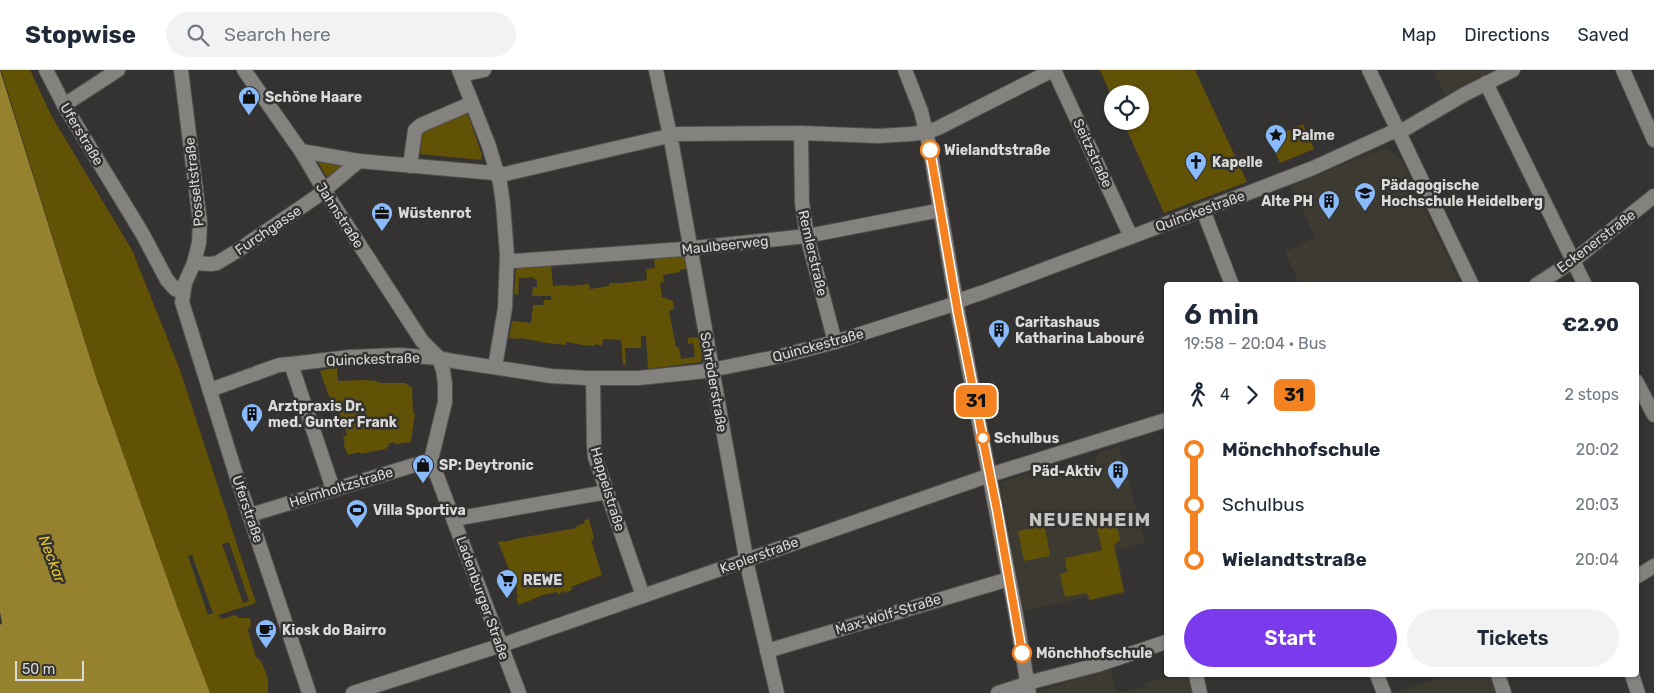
<!DOCTYPE html>
<html lang="en">
<head>
<meta charset="utf-8">
<style>
	body { margin:0; font-family:Rubik,sans-serif; background:#f2f2f3; color:#1f2937; height:100vh; display:flex; flex-direction:column; font-size:19px; white-space:nowrap }
	* { box-sizing:border-box; margin:0 }
	p { font-size:16px; color:#747a83 }
	.icon { flex:none; width:28px; height:28px; fill:none; stroke:currentColor; stroke-width:2; stroke-linecap:round; stroke-linejoin:round }
	.map { position:relative; flex:1; overflow:hidden }
	.sheet { position:absolute; left:1164px; top:212px; width:475px; height:395px; display:flex; flex-direction:column; background:#fff; border-radius:5px; box-shadow:0 1px 4px #0004 }
	.sheet>* { flex:none }
	.badge { padding:0 10px; border-radius:8px; font-size:18px; line-height:32px }
	.buttons { position:absolute; left:1104px; top:15px; display:grid; gap:10px }
	.buttons a { display:grid; place-items:center; width:45px; height:45px; border-radius:50%; background:#fff; box-shadow:0 1px 4px #0004; font-size:25px }
	.scale { position:absolute; left:15px; bottom:12px; width:69px; box-sizing:border-box; padding-left:5px; border:2px solid #dadad8; border-top:0; font-size:14px; line-height:18px; white-space:nowrap; color:#dadad8; -webkit-text-stroke:4px #343331; paint-order:stroke }
	.map>.badge { position:absolute; translate:-50% -50%; box-shadow:0 0 0 2px #fff }
	.legs { display:flex; align-items:center; gap:8px; height:55px; padding:0 20px; font-size:16px }
	.legs p { margin-inline-start:auto }
	.headline { display:flex; align-items:center; justify-content:space-between; height:85px; padding:0 20px }
	h1 { font-size:28px; font-weight:600; line-height:38px }
	.primary-button { display:flex; gap:10px; margin-top:auto; padding:10px 20px }
	.primary-button a { flex:1; height:58px; border-radius:30px; background:#7c3aed; color:#fff; font-size:20px; font-weight:600; line-height:58px; text-align:center }
	.primary-button a+a { background:#f2f2f3; color:#1f2937 }
	ul { padding:0 20px; list-style:none }
	li { display:flex; align-items:center; gap:18px; height:55px; font-size:19px }
	li i { display:grid; place-items:center; width:8px; height:100%; margin:0 6px; background:currentColor }
	li i::after { content:''; width:12px; height:12px; margin:-6px; border:4px solid; border-radius:50%; background:#fff }
	li p { margin-inline-start:auto }
	li:first-child i { background:linear-gradient(#0000 50%,currentColor 0) }
	li:last-child i { background:linear-gradient(currentColor 50%,#0000 0) }
	header { display:flex; align-items:center; gap:30px; box-sizing:border-box; height:70px; padding:0 25px; background:#fff; border-bottom:1px solid #e0e1e3 }
	header strong { font-size:24px }
	nav { display:flex; gap:28px; margin-inline-start:auto; font-size:18px }
	.search { width:350px; height:45px; background:#f2f2f3; display:flex; align-items:center; gap:12px; box-sizing:border-box; padding:0 18px; border-radius:28px; color:#747a83; font-size:19px }
	.map>svg:first-child { display:block }
	.built { fill:#3c3a31 }
	.green { fill:#625206; fill-rule:evenodd }
	.water { fill:#96812f }
	.lines { fill:none; stroke-linecap:round; stroke-linejoin:round }
	.minor-casing { stroke:#51504e; stroke-width:16 }
	.minor { stroke:#83827f; stroke-width:14 }
	.line-1-casing { stroke:#fff; stroke-width:11 }
	.line-1 { stroke:#f58220; stroke-width:8 }
	.stop-1-dot { fill:#fff; stroke:#f58220; stroke-width:2.5 }
	.labels { text-anchor:middle; stroke-width:5; stroke-linejoin:round; paint-order:stroke }
	.poi-label { font-size:14px; font-weight:bold; fill:#dadad8; stroke:#343331; text-anchor:start }
	.street-label { font-size:14px; fill:#dadad8; stroke:#343331 }
	.stop-label { font-size:14px; font-weight:bold; fill:#dadad8; stroke:#343331; text-anchor:start }
	.water-label { font-size:15px; font-style:italic; fill:#e5c229; stroke:#343331 }
	.district-label { font-size:19px; font-weight:bold; letter-spacing:1px; fill:#c5c4c1; stroke:#343331 }
</style>
</head>
<body>
<header>
<strong>Stopwise</strong>
<div class="search"><svg class="icon" aria-label="search" viewBox="0 0 24 24"><circle cx="10" cy="10" r="6"/><path d="M15 15l6 6"/></svg>Search here</div>
<nav><a>Map</a><a>Directions</a><a>Saved</a></nav>
</header>
<div class="map">
<svg width="1654" height="623" viewBox="0 0 1654 623">
	<rect width="100%" height="100%" fill="#343331"/>
	<g class="built">
		<polygon points="1433,0 1498,0 1445,25"/>
		<polygon points="1386,79 1400,88 1461,215 1300,215 1285,182 1315,167 1291,116 1373,82"/>
		<polygon points="1119,376 1145,473 1117,481 1125,522 1088,530 1086,527 1024,541 1000,412 1049,398 1056,407 1095,393 1098,383"/>
		<polygon points="1110,598 1117,623 1145,616 1145,612 1179,605 1188,605 1193,623 1037,623 1036,622"/>
		<polygon points="1445,605 1494,605 1500,623 1394,623"/>
	</g>
	<g class="green">
		<path d="M1,0H30L52,47L132,180L180,300L256,533L218,545L222,549L235,545L239,548H250L251,555L248,560L256,587L261,591L268,608V623H210L177,536L96,307ZM229,472L249,531L235,536L243,533L222,474ZM196,483L192,485L213,543L208,545L188,486Z"/>
		<polygon points="1100,0 1195,0 1247,112 1164,143 1123,51 1140,51 1140,24 1112,24 1112,28"/>
		<polygon points="464,42 468,45 482,85 481,90 420,84 422,62"/>
		<polygon points="1303,54 1314,79 1280,93 1269,69"/>
		<polygon points="318,92 347,95 328,109"/>
		<path d="M683,185L684,186L686,199L680,200V202L663,205L664,212L660,213L662,227L673,231L674,239L669,241L676,277H679L681,289L695,287L693,273L688,274V268L698,267L702,282L701,292L648,299L646,266H641V278H625L626,294L623,295L621,270L603,269L602,276L595,274L594,276C584,276 575,273 566,272V275L547,273L521,268L520,269L509,268L512,251L531,253L533,235H543L544,230H551V226H532L533,217H537V209H534V207L519,208L518,225L514,224L516,196L551,194L553,216L569,215L570,216L589,214L590,219L609,216V213H623L647,210L646,199L655,198L654,188Z"/>
		<polygon points="337,297 338,311 364,310 376,311 381,313 405,313 413,318 412,319 413,343 415,344 411,372 395,374 394,372 388,374 389,376 385,379 361,384 360,382 348,385 343,374 345,373 343,367 347,365 344,353 343,353 335,333 333,333 332,329 330,329 320,301"/>
		<polygon points="1114,444 1120,469 1114,476 1124,522 1090,530 1087,523 1065,527 1060,504 1067,502 1065,488 1102,480 1095,449"/>
		<polygon points="589,449 594,469 591,470 602,505 571,517 572,520 564,523 563,521 558,525 557,522 543,525 519,535 516,528 518,527 516,521 518,521 498,472 504,471 505,472 514,469 577,458 576,456 585,453 584,450"/>
		<polygon points="1045,456 1050,486 1024,491 1018,461"/>
	</g>
	<polygon class="water" points="0,0 96,307 177,536 210,623 0,623 0,555 2,553 0,542"/>
	<g class="lines">
		<g class="minor-casing">
			<g id="minor">
				<polyline points="46,0 64,35 142,163 167,210 175,219 182,222"/>
				<polyline points="181,0 200,152 199,173 194,193 185,213 182,232 238,411 309,623"/>
				<polyline points="244,0 301,81 324,120 422,271 439,288 443,300 445,314 445,332 431,390 519,623"/>
				<polyline points="459,0 489,76 500,113 503,134 507,185 505,238 495,297"/>
				<polyline points="656,0 672,75 748,499 777,623"/>
				<polyline points="905,0 921,41 930,79 958,243 1015,539 1029,623"/>
				<polyline points="1054,0 1131,167"/>
				<polyline points="1369,0 1472,215"/>
				<polyline points="1623,0 1654,70"/>
				<polyline points="462,5 484,0"/>
				<polyline points="1486,13 1585,215"/>
				<polyline points="64,35 118,0"/>
				<polyline points="801,63 802,133 807,166 835,272"/>
				<polyline points="301,81 359,91 505,104 677,64 801,63 879,66 911,64 927,62 938,58 1053,0"/>
				<polyline points="410,96 415,60 421,55 472,33"/>
				<polyline points="1203,140 1232,215"/>
				<polyline points="507,190 514,191 684,179 807,166 941,140"/>
				<polyline points="194,193 211,194 217,193 237,181 316,127 359,91"/>
				<polyline points="1536,215 1573,191 1654,126"/>
				<polyline points="291,294 333,419"/>
				<polyline points="593,308 594,375 595,387 643,526"/>
				<polyline points="1636,311 1654,345"/>
				<polyline points="210,320 279,295 291,294 350,287 399,285 439,288 453,291 551,306 586,308 639,308 706,301 781,286 835,272 948,236 966,228 984,222 1256,120 1313,98 1390,63 1405,59 1465,24 1513,0"/>
				<polyline points="250,445 431,390"/>
				<polyline points="454,449 607,422"/>
				<polyline points="1636,507 1654,496"/>
				<polyline points="767,581 1009,509"/>
				<polyline points="1196,605 1200,623"/>
				<polyline points="1377,605 1384,623"/>
				<polyline points="1498,605 1504,623"/>
				<polyline points="1632,605 1638,623"/>
				<polyline points="353,623 508,573 996,403 1166,350"/>
				<polyline points="998,623 1035,611 1097,595 1166,572"/>
			</g>
		</g>
		<use href="#minor" class="minor"/>
	</g>
	<g class="lines">
		<g class="line-1-casing">
			<polyline id="line-1" points="930,80 958,243 997,440 1022,583"/>
		</g>
		<use href="#line-1" class="line-1"/>
	</g>
	<defs>
		<g id="shop-pin" transform="scale(1.125)"><path d="M0 17L-7.5 6A9.5 9.5 0 1 1 7.5 6Z" fill="#88bafc" stroke="#343331"/><path d="M-5-2.5h2.3a2.7 3.5 0 0 1 5.4 0H5L5.5 6h-11ZM-1.5-2.5h3a1.5 2.3 0 0 0-3 0Z" fill="#111"/></g>
		<g id="sight-pin" transform="scale(1.125)"><path d="M0 17L-7.5 6A9.5 9.5 0 1 1 7.5 6Z" fill="#88bafc" stroke="#343331"/><path d="M0-6L1.8-2.2L6-1.7L2.9 1.2L3.7 5.4L0 3.3L-3.7 5.4L-2.9 1.2L-6-1.7L-1.8-2.2Z" fill="#111"/></g>
		<g id="church-pin" transform="scale(1.125)"><path d="M0 17L-7.5 6A9.5 9.5 0 1 1 7.5 6Z" fill="#88bafc" stroke="#343331"/><path d="M-1.2-6h2.4v3.5h3.3v2.4h-3.3V6h-2.4V-.1h-3.3v-2.4h3.3Z" fill="#111"/></g>
		<g id="university-pin" transform="scale(1.125)"><path d="M0 17L-7.5 6A9.5 9.5 0 1 1 7.5 6Z" fill="#88bafc" stroke="#343331"/><path d="M0-5L7-2L0 1L-7-2ZM-4 1L0 2.5L4 1V4Q0 6-4 4Z" fill="#111"/></g>
		<g id="building-pin" transform="scale(1.125)"><path d="M0 17L-7.5 6A9.5 9.5 0 1 1 7.5 6Z" fill="#88bafc" stroke="#343331"/><path d="M-4-6H4V6H1V3H-1V6H-4ZM-2.5-4.3h1.7v1.8h-1.7ZM.8-4.3h1.7v1.8H.8ZM-2.5-1h1.7V.8h-1.7ZM.8-1h1.7V.8H.8Z" fill="#111"/></g>
		<g id="office-pin" transform="scale(1.125)"><path d="M0 17L-7.5 6A9.5 9.5 0 1 1 7.5 6Z" fill="#88bafc" stroke="#343331"/><path d="M-6-3h4V-5.5h4V-3h4V5H-6ZM-1-4.5V-3h2v-1.5ZM-6 0V1H6V0Z" fill="#111"/></g>
		<g id="stadium-pin" transform="scale(1.125)"><path d="M0 17L-7.5 6A9.5 9.5 0 1 1 7.5 6Z" fill="#88bafc" stroke="#343331"/><path d="M0-5a6.5 5 0 1 0 0 10a6.5 5 0 1 0 0-10ZM-3.5-1.8h7v3.6h-7Z" fill="#111"/></g>
		<g id="supermarket-pin" transform="scale(1.125)"><path d="M0 17L-7.5 6A9.5 9.5 0 1 1 7.5 6Z" fill="#88bafc" stroke="#343331"/><path d="M-6-5.5h2.5l.6 2H6L4.5 2H-2.5L-4.4-4H-6ZM-1.5 3.2a1.3 1.3 0 1 0 .1 0ZM3 3.2a1.3 1.3 0 1 0 .1 0Z" fill="#111"/></g>
		<g id="cafe-pin" transform="scale(1.125)"><path d="M0 17L-7.5 6A9.5 9.5 0 1 1 7.5 6Z" fill="#88bafc" stroke="#343331"/><path d="M-5.5-4.5H6V0H3Q3 3.5 0 3.5H-2.5Q-5.5 3.5-5.5 0ZM3-3.2v2h1.7v-2ZM-6 4.5H4V6H-6Z" fill="#111"/></g>
	</defs>
	<g fill-rule="evenodd">
		<use href="#shop-pin" x="249" y="27"/>
		<use href="#sight-pin" x="1276" y="65"/>
		<use href="#church-pin" x="1196" y="92"/>
		<use href="#university-pin" x="1365" y="123"/>
		<use href="#building-pin" x="1329" y="131"/>
		<use href="#office-pin" x="382" y="143"/>
		<use href="#building-pin" x="999" y="260"/>
		<use href="#building-pin" x="252" y="344"/>
		<use href="#shop-pin" x="423" y="395"/>
		<use href="#building-pin" x="1118" y="401"/>
		<use href="#stadium-pin" x="357" y="440"/>
		<use href="#supermarket-pin" x="507" y="510"/>
		<use href="#cafe-pin" x="266" y="560"/>
	</g>
	<g class="stop-1-dot">
		<circle cx="930" cy="80" r="9"/>
		<circle cx="983" cy="368" r="6"/>
		<circle cx="1022" cy="583" r="9"/>
	</g>
	<g class="labels">
		<g class="poi-label">
			<text x="265" y="32">Schöne Haare</text>
			<text x="1292" y="70">Palme</text>
			<text x="1212" y="97">Kapelle</text>
			<text x="1381" y="120">Pädagogische<tspan x="1381" dy="16">Hochschule Heidelberg</tspan></text>
			<text x="1313" y="136" text-anchor="end">Alte PH</text>
			<text x="398" y="148">Wüstenrot</text>
			<text x="1015" y="257">Caritashaus<tspan x="1015" dy="16">Katharina Labouré</tspan></text>
			<text x="268" y="341">Arztpraxis Dr.<tspan x="268" dy="16">med. Gunter Frank</tspan></text>
			<text x="439" y="400">SP: Deytronic</text>
			<text x="1102" y="406" text-anchor="end">Päd-Aktiv</text>
			<text x="373" y="445">Villa Sportiva</text>
			<text x="523" y="515">REWE</text>
			<text x="282" y="565">Kiosk do Bairro</text>
		</g>
		<g class="street-label">
			<text transform="translate(82 64) rotate(59)" y="5">Uferstraße</text>
			<text transform="translate(1093 83) rotate(65)" y="5">Seitzstraße</text>
			<text transform="translate(194 112) rotate(-96)" y="5">Posseltstraße</text>
			<text transform="translate(1200 141) rotate(-20)" y="5">Quinckestraße</text>
			<text transform="translate(340 145) rotate(57)" y="5">Jahnstraße</text>
			<text transform="translate(268 160) rotate(-34)" y="5">Furchgasse</text>
			<text transform="translate(1596 171) rotate(-37)" y="5">Eckenerstraße</text>
			<text transform="translate(725 175) rotate(-6)" y="5">Maulbeerweg</text>
			<text transform="translate(813 183) rotate(77)" y="5">Remlerstraße</text>
			<text transform="translate(818 275) rotate(-15)" y="5">Quinckestraße</text>
			<text transform="translate(373 289) rotate(-2)" y="5">Quinckestraße</text>
			<text transform="translate(714 312) rotate(80)" y="5">Schröderstraße</text>
			<text transform="translate(341 417) rotate(-17)" y="5">Helmholtzstraße</text>
			<text transform="translate(608 419) rotate(73)" y="5">Happelstraße</text>
			<text transform="translate(248 439) rotate(71)" y="5">Uferstraße</text>
			<text transform="translate(759 485) rotate(-20)" y="5">Keplerstraße</text>
			<text transform="translate(483 528) rotate(70)" y="5">Ladenburger Straße</text>
			<text transform="translate(888 544) rotate(-17)" y="5">Max-Wolf-Straße</text>
		</g>
		<g class="stop-label">
			<text x="944" y="85">Wielandtstraße</text>
			<text x="994" y="373">Schulbus</text>
			<text x="1036" y="588">Mönchhofschule</text>
		</g>
		<g class="water-label">
			<text transform="translate(52 489) rotate(69)" y="5">Neckar</text>
		</g>
		<g class="district-label">
			<text x="1090" y="456">NEUENHEIM</text>
		</g>
	</g>
</svg>
<div class="buttons">
<a><svg class="icon" aria-label="locate" viewBox="0 0 24 24"><circle cx="12" cy="12" r="6"/><path d="M12 2v4M12 18v4M2 12h4M18 12h4"/></svg></a>
</div>
<div class="scale">50 m</div>
<b class="badge" style="left:976px;top:331px;background:#f58220;color:#111">31</b>
<section class="sheet">
<div class="headline"><div><h1>6 min</h1><p>19:58 – 20:04 · Bus</p></div><b>€2.90</b></div>
<div class="legs"><svg class="icon" aria-label="walk" viewBox="0 0 24 24"><circle cx="13" cy="4" r="2"/><path d="M13 8l-2 6 4 7M11 14l-3 7M7 12l3-4h3l4 4"/></svg>4<svg class="icon" aria-label="forward" viewBox="0 0 24 24"><path d="M9 5l7 7-7 7"/></svg><b class="badge" style="background:#f58220;color:#111">31</b><p>2 stops</p></div>
<ul>
<li><i style="color:#f58220"></i><b>Mönchhofschule</b><p>20:02</p></li>
<li><i style="color:#f58220"></i><span>Schulbus</span><p>20:03</p></li>
<li><i style="color:#f58220"></i><b>Wielandtstraße</b><p>20:04</p></li>
</ul>
<div class="primary-button"><a>Start</a><a>Tickets</a></div>
</section>
</div>
</body>
</html>
